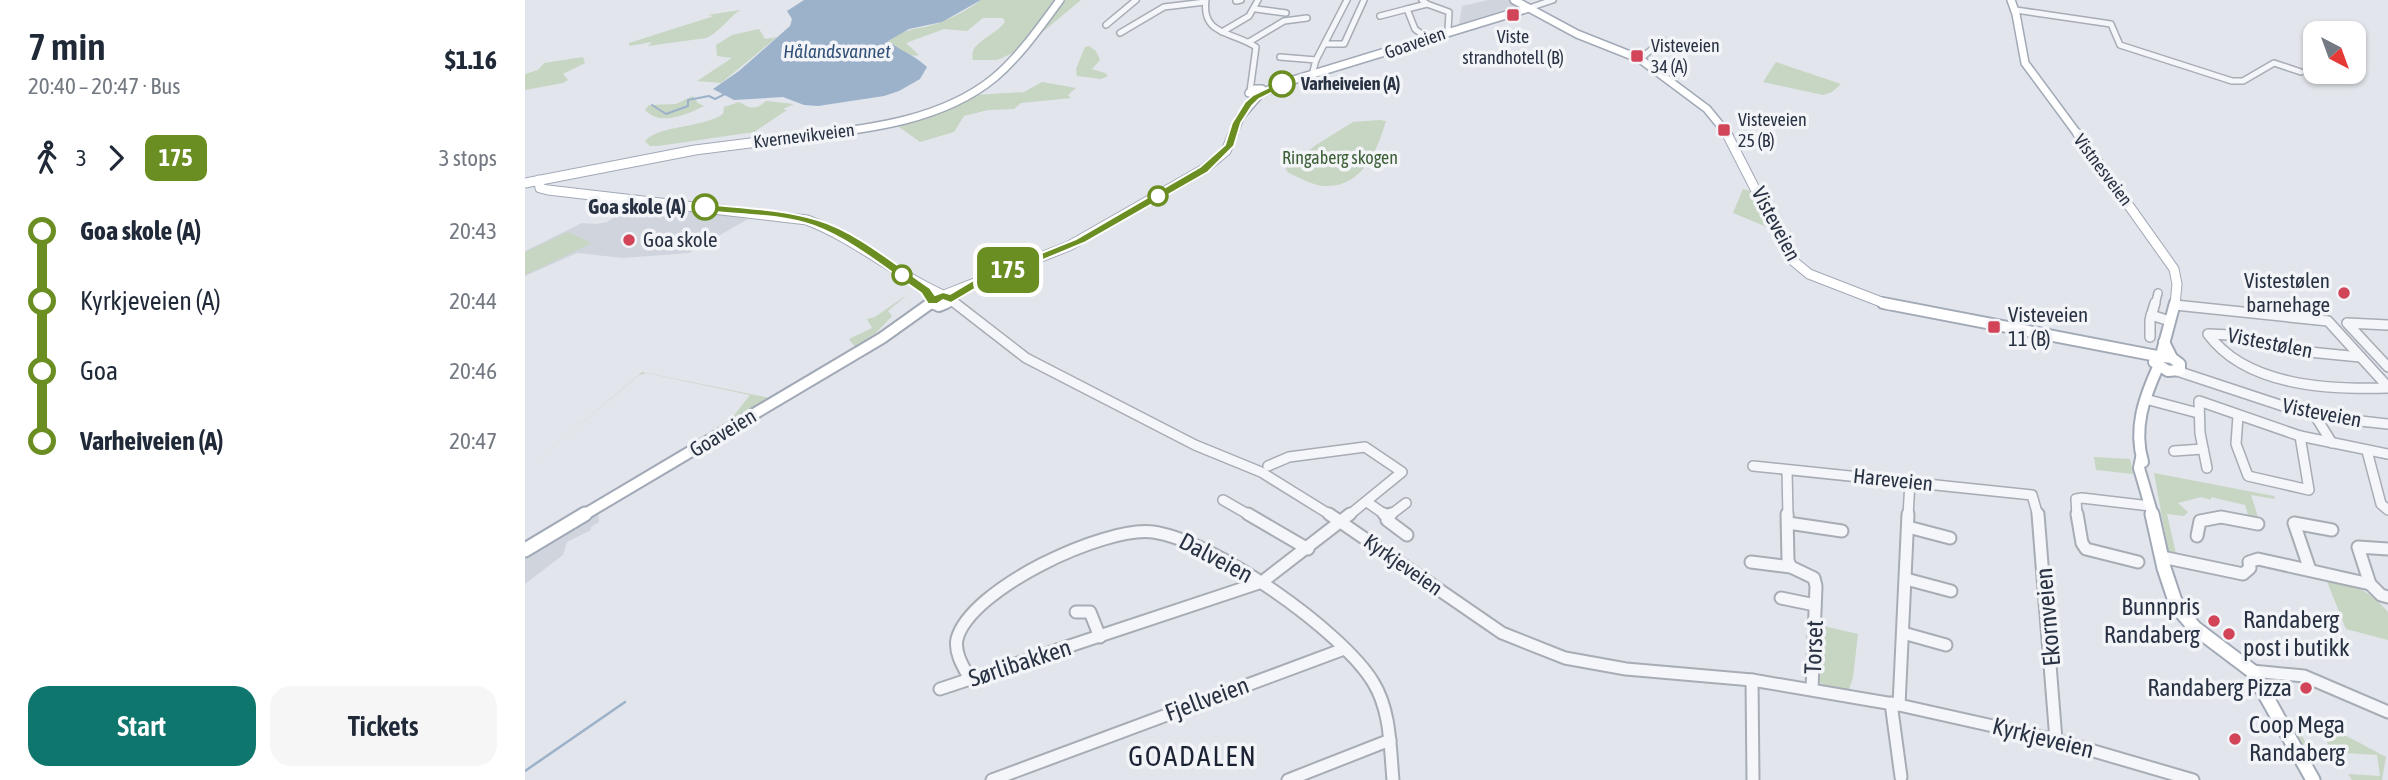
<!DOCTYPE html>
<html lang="en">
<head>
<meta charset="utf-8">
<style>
	body { margin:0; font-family:"Asap Condensed",sans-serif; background:#f6f6f7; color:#1f2937; height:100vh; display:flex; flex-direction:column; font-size:26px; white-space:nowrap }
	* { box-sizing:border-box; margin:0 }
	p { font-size:23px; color:#747a83 }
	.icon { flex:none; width:38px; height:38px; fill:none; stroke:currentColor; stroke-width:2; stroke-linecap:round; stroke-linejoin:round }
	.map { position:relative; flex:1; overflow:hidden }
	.drawer { display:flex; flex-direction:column; background:#fff; width:525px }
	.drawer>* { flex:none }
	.badge { padding:0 14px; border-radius:10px; font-size:24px; line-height:46px }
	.needle { width:46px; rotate:139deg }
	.fabs { position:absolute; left:1778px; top:21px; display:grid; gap:14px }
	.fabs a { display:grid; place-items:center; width:63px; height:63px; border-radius:14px; background:#fff; box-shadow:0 2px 5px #0004; font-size:35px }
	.map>.badge { position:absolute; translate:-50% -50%; box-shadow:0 0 0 4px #fff }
	.legs { display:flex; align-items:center; gap:10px; height:77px; padding:0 28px; font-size:23px }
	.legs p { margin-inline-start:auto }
	.head { display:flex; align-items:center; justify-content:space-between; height:119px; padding:0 28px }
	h1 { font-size:38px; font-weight:600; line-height:52px }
	.cta { display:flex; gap:14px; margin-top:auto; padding:14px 28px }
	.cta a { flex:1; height:80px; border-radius:21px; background:#0f766e; color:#fff; font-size:28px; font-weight:600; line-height:80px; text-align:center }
	.cta a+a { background:#f6f6f7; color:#1f2937 }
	ul { padding:0 28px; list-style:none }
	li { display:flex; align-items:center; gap:24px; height:70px; font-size:26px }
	li i { display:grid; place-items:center; width:10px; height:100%; margin:0 9px; background:currentColor }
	li i::after { content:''; width:18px; height:18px; margin:-9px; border:5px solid; border-radius:50%; background:#fff }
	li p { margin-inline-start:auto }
	li:first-child i { background:linear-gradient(#0000 50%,currentColor 0) }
	li:last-child i { background:linear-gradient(currentColor 50%,#0000 0) }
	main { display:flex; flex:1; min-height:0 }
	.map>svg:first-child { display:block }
	.built { fill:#d0d4dd }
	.green { fill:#c7d5c3 }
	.water { fill:#9cb2cb }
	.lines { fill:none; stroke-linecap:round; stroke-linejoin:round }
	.stream-far1 { stroke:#9cb2cb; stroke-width:2 }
	.stream { stroke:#9cb2cb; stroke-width:2.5 }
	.minor-far3-casing { stroke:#a7acb5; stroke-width:8 }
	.minor-far2-casing { stroke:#a7acb5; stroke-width:10 }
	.minor-far1-casing { stroke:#a7acb5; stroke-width:12 }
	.minor-casing { stroke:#a7acb5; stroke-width:15 }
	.major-far3-casing { stroke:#a1a9b7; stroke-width:10 }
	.major-far2-casing { stroke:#a1a9b7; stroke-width:11 }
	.major-far1-casing { stroke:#a1a9b7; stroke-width:14 }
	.major-casing { stroke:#a1a9b7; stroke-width:17 }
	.minor-far3 { stroke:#f5f6f9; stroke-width:5 }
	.minor-far2 { stroke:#f5f6f9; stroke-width:7 }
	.minor-far1 { stroke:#f5f6f9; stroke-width:9 }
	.minor { stroke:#f5f6f9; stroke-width:11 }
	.major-far3 { stroke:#fff; stroke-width:7 }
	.major-far2 { stroke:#fff; stroke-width:9 }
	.major-far1 { stroke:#fff; stroke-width:10 }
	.major { stroke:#fff; stroke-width:13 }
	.line-1 { fill:#6b8e23; stroke:#fff; stroke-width:2 }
	.poi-dot { fill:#d24458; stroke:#f2f4f8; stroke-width:2.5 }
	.stop-1-dot { fill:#fff; stroke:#6b8e23; stroke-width:3.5 }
	.labels { text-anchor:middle; stroke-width:7; stroke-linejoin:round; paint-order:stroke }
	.far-poi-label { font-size:18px; fill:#293243; stroke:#f2f4f8; text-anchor:start }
	.far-street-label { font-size:18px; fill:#293243; stroke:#f2f4f8 }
	.far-stop-label { font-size:18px; font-weight:bold; fill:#293243; stroke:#f2f4f8; text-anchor:start }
	.far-park-label { font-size:18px; fill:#3d5f36; stroke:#f2f4f8 }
	.far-water-label { font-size:19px; font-style:italic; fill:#325178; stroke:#f2f4f8 }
	.stop-label { font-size:21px; font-weight:bold; fill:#293243; stroke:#f2f4f8; text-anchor:end }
	.street-label { font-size:21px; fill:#293243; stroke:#f2f4f8 }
	.poi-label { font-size:21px; fill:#293243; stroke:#f2f4f8; text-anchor:start }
	.near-street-label { font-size:24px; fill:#293243; stroke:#f2f4f8 }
	.near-poi-label { font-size:24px; fill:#293243; stroke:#f2f4f8; text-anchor:end }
	.near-quarter-label { font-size:28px; letter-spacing:2px; fill:#1b2334; stroke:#f2f4f8 }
</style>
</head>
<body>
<main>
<section class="drawer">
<div class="head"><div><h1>7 min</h1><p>20:40 – 20:47 · Bus</p></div><b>$1.16</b></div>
<div class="legs"><svg class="icon" aria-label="walk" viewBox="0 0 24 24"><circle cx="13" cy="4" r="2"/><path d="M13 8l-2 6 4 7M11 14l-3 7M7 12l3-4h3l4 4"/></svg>3<svg class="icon" aria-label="forward" viewBox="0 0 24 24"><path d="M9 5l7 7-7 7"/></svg><b class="badge" style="background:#6b8e23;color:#fff">175</b><p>3 stops</p></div>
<ul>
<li><i style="color:#6b8e23"></i><b>Goa skole (A)</b><p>20:43</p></li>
<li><i style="color:#6b8e23"></i><span>Kyrkjeveien (A)</span><p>20:44</p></li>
<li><i style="color:#6b8e23"></i><span>Goa</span><p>20:46</p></li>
<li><i style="color:#6b8e23"></i><b>Varheiveien (A)</b><p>20:47</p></li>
</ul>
<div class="cta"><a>Start</a><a>Tickets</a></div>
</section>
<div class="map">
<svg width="1863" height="780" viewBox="0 0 1863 780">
	<rect width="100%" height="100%" fill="#e2e5eb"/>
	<g class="built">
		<polygon points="963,0 984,0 996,8 940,24 934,24 937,6"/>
		<polygon points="103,207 180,212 223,219 164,253 98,258 52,253 0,276 0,251 57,223 72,224 82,222"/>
		<polygon points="73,509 74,522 66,527 66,530 42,542 38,555 0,584 0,552"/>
	</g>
	<g class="green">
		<path d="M456,0H556L497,49L472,60H448C443,42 468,38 480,22L478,18H458L442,31L419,29L381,43L394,55C381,58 374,48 363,41C379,27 397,30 416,22C429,17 446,8 456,0Z"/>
		<path d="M215,10C203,18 195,32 181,38L123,46L127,42L104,46V43L189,16L182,15Z"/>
		<polygon points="234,29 240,39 252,37 196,83 172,81 207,58 192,56 191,45 207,35"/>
		<polygon points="564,46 571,51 575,60 567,69 580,73 583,76 576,79 552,76 551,69 560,47"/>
		<polygon points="58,57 60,63 38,74 43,80 38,83 0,90 0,74 13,70 19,63"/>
		<polygon points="1251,62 1316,84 1307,92 1298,95 1238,82"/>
		<polygon points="517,82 551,88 543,95 546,98 496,103 489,109 463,110 439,116 429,132 395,142 370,124 450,95 499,92"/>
		<path d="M168,96L173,103L179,106C163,114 135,127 120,110L124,105L151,104Z"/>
		<path d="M241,101L269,104L258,109L262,110L229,132L133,146H125L120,141C134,125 178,128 198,114L199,107L214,102C225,109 231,110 241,101Z"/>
		<path d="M855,120L861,121C852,151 837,187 801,186C789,186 775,178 764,173L760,169L791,145L828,122Z"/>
		<polygon points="1218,189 1229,192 1247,229 1208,213"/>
		<polygon points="43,232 67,243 0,275 0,252"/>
		<polygon points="383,294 363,311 367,316 350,334 330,347 324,339 347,328 342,319 350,317"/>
		<polygon points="117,372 245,398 173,442 203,423 225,395 121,373 114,375 0,471"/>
		<polygon points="1569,457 1605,459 1608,474 1571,470"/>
		<polygon points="1629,473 1749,496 1750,499 1726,495 1734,520 1724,518 1720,505 1686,497 1686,500 1676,497 1653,503 1663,512 1659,516 1642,514 1652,558 1643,551"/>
		<path d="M1801,579C1830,586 1843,589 1863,612V640L1821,629Z"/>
		<polygon points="1294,625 1333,634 1328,677 1323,693 1292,682"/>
		<path d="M1764,719C1800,721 1830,741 1861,757L1857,780H1827L1823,774L1855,776L1852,755L1819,753L1821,759L1812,758L1797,734L1775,732L1789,758H1783Z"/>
	</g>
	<path class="water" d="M279,0H456L417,22L384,29L363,41C376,51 391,56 402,67L395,79L374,91L359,96L293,106L279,105L258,97L209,100L188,89L214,71L265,26L267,19L262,11Z"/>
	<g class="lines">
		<polyline class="stream-far1" points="127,105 141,114 163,106 163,100 184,96 190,99 200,94"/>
		<polyline class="stream" points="0,771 100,702"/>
		<g class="minor-far3-casing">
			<g id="minor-far3">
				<path d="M681,0C676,36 708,31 731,47L725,91"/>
				<polyline points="897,0 902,4 882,9 890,29 903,39"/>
				<polyline points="711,1 716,0"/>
				<polyline points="902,4 924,12 923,30"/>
				<polyline points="1004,8 1028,0"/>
				<polyline points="731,9 761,13"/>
				<polyline points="1491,10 1586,24 1595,45 1707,81 1718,81 1749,63 1776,72"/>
				<polyline points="855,16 882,9"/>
				<polyline points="581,25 611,0"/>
				<polyline points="697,32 724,16 733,0"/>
				<polyline points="595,33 639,7 680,2"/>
				<polyline points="724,42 759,21 782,18"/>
				<polyline points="801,44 819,44 839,0"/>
				<polyline points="755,57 791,60 788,71 790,73"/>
				<polyline points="1115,59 1138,40"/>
				<polyline points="791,60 822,0"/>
			</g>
		</g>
		<g class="minor-far2-casing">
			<g id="minor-far2">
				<polyline points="426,300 432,305"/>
				<polyline points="1630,305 1633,293"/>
			</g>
		</g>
		<g class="minor-far1-casing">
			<g id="minor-far1">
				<polyline points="430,303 501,358 670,445 736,472 807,516"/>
				<polyline points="1650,305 1803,321 1863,387"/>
				<polyline points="1626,315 1645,321"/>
				<polyline points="1863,325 1822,323 1863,367"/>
				<polyline points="1625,337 1625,320 1630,303"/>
				<path d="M1835,357L1764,350L1706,335L1683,334C1721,386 1803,390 1863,388"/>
				<polyline points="1652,371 1764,408 1817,419 1863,424"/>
				<polyline points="1624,400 1673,413"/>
				<polyline points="1789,414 1807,443"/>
				<polyline points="1713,416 1711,444 1723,476 1784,490 1775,436"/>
				<polyline points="1649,451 1678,449"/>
				<polyline points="1842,451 1856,504 1863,510"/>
				<polyline points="743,466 764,457 840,447 877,472 823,516"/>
				<polyline points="1228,466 1507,495 1513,516"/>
				<polyline points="1682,468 1675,433 1674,401 1775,436 1863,454"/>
				<polyline points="1262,470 1263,516"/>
				<polyline points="698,500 726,516"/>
				<polyline points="842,502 862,516"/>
				<polyline points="864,516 881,503"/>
				<polyline points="1383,516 1385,482"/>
				<polyline points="1552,516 1551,499 1557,498 1625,506"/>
			</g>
		</g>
		<g class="minor-casing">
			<g id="minor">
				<polyline points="723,514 783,549"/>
				<polyline points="804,514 977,633 1040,658 1101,669 1227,680 1374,705 1531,740 1668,780"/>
				<polyline points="859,514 863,517 862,520 882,535"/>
				<polyline points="1262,514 1263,561 1266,567 1289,578 1291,586 1287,689"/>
				<polyline points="1513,514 1531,740"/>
				<polyline points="1552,514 1557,543 1561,549 1613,562"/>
				<polyline points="863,517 866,514"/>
				<polyline points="1263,523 1317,531"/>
				<polyline points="1383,527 1425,538"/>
				<polyline points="1672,536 1675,521 1696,517 1733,524"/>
				<polyline points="1637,557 1718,574 1725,568 1724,562 1733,559 1845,584 1856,595 1863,597"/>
				<polyline points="1226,562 1266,567"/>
				<polyline points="1785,570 1769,523 1807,530"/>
				<polyline points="1381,579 1426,591"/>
				<polyline points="1845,584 1833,547 1863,549"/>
				<polyline points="1256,598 1290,605"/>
				<polyline points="551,612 565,612 575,637"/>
				<polyline points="1378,633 1421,645"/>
				<polyline points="1727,671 1779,676 1863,712"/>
				<path d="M445,679C439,668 429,653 432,639C445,589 579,526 628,532C688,540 817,631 848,682C866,711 865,748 868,780"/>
				<polyline points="1227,680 1228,780"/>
				<polyline points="415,689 737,582 825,514"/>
				<polyline points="1366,703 1376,777"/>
				<polyline points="1374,705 1383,514"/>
				<polyline points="467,780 819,649"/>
				<polyline points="763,780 865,740"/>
			</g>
		</g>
		<g class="major-far3-casing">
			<g id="major-far3">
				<polyline points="989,0 1052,34 1115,59 1182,109 1204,136"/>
				<polyline points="1486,0 1491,14 1500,63 1554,136"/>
				<polygon points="730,89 737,89 739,92 731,95 724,93"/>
				<polyline points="739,92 765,81 1004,8"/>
				<path d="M281,136C344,129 418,120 469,78C495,56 515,27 535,0"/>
				<polyline points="707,136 715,117 734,95"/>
			</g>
		</g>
		<g class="major-far2-casing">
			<g id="major-far2">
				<polyline points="1202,134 1266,259 1284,274 1364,305"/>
				<polyline points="1553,134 1649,269 1652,284 1650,305"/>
				<path d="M14,180L15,188L23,190L282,220C331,239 370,274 418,295"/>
				<polyline points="0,183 170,150 297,134"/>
				<polyline points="419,295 544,246 679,169 701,151 708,134"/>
				<polyline points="403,305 407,302"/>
				<polyline points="410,305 408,304 409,299 418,295 426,297 424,302 417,305"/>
			</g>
		</g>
		<g class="major-far1-casing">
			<g id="major-far1">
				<polyline points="408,303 414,306 421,303"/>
				<polyline points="1358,303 1632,356"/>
				<polyline points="1639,342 1647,358"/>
				<polyline points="1636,355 1650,303"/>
				<polygon points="1632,356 1647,358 1655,364 1655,370 1643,371 1629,362"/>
				<polyline points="1616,458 1614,468 1628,516"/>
				<path d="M1618,462C1608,428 1619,398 1633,367"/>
				<polyline points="57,516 357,338 406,303"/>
			</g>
		</g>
		<g class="major-casing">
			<g id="major">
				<polyline points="1627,514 1639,568 1652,607 1670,628 1727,671 1788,780"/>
				<polyline points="0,550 60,514"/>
			</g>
		</g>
		<use href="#minor-far3" class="minor-far3"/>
		<use href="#minor-far2" class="minor-far2"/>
		<use href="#minor-far1" class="minor-far1"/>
		<use href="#minor" class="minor"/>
		<use href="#major-far3" class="major-far3"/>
		<use href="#major-far2" class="major-far2"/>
		<use href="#major-far1" class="major-far1"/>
		<use href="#major" class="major"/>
	</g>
	<path class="line-1" d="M757,81L761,84L760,86L734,99L727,106L716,123L709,146L683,172L559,243L455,286L426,303L418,300L412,304H403L396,293C362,270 327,240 289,226C256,214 215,215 180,211L175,207L180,204C218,208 257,209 293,220C331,231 372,266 405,288L410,295L418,292L425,294L447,281L551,239L675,167L700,145L707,123L720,102L728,95Z"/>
	<g class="poi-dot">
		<rect x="981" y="8" width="14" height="14" rx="3.5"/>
		<rect x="1105" y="49" width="14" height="14" rx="3.5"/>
		<rect x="1192" y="123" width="14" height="14" rx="3.5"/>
		<circle cx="104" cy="240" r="7"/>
		<circle cx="1819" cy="293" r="7"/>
		<rect x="1462" y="320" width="14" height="14" rx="3.5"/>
		<circle cx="1689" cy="621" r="7"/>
		<circle cx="1704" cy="634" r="7"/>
		<circle cx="1781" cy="688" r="7"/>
		<circle cx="1710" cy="739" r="7"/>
	</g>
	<g class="stop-1-dot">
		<circle cx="757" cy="84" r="12"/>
		<circle cx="633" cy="196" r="9"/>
		<circle cx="180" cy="207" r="12"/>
		<circle cx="377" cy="275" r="9"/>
	</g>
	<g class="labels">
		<g class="far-poi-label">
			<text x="988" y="43" text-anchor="middle">Viste<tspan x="988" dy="21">strandhotell (B)</tspan></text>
			<text x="1126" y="52">Visteveien<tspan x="1126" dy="21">34 (A)</tspan></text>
			<text x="1213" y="126">Visteveien<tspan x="1213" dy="21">25 (B)</tspan></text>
		</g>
		<g class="far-street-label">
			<text transform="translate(890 43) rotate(-19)" y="6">Goaveien</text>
			<text transform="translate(279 136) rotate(-7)" y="6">Kvernevikveien</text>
			<text transform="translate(1578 170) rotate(53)" y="6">Vistnesveien</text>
		</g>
		<g class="far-stop-label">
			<text x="776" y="90">Varheiveien (A)</text>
		</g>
		<g class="far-park-label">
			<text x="815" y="164">Ringaberg skogen</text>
		</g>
		<g class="far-water-label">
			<text x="312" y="58">Hålandsvannet</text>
		</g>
		<g class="stop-label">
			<text x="161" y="214">Goa skole (A)</text>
		</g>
		<g class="street-label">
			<text transform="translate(1251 224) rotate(62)" y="7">Visteveien</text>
			<text transform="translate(1745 343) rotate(11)" y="7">Vistestølen</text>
			<text transform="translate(1797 413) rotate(11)" y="7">Visteveien</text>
			<text transform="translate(198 433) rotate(-31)" y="7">Goaveien</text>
			<text transform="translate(1368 480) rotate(6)" y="7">Hareveien</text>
			<text transform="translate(878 565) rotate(35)" y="7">Kyrkjeveien</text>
		</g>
		<g class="poi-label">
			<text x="118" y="247">Goa skole</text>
			<text x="1805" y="288" text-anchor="end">Vistestølen<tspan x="1805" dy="24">barnehage</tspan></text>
			<text x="1483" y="322">Visteveien<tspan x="1483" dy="24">11 (B)</tspan></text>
		</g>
		<g class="near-street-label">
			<text transform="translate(691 558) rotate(28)" y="8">Dalveien</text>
			<text transform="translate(1523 617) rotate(-95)" y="8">Ekornveien</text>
			<text transform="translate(1289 647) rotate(-88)" y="8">Torset</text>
			<text transform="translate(495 663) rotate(-18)" y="8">Sørlibakken</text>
			<text transform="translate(682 699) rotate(-20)" y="8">Fjellveien</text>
			<text transform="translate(1518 738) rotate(14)" y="8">Kyrkjeveien</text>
		</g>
		<g class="near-poi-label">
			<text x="1675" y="615">Bunnpris<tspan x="1675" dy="28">Randaberg</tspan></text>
			<text x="1718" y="628" text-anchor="start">Randaberg<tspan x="1718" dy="28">post i butikk</tspan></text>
			<text x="1767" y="696">Randaberg Pizza</text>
			<text x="1724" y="733" text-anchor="start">Coop Mega<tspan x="1724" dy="28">Randaberg</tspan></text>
		</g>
		<g class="near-quarter-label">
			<text x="668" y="766">GOADALEN</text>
		</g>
	</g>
</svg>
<div class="fabs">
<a><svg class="needle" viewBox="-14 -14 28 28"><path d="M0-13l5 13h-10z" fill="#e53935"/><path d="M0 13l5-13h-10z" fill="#747a83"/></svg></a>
</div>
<b class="badge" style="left:483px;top:270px;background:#6b8e23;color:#fff">175</b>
</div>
</main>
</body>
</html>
